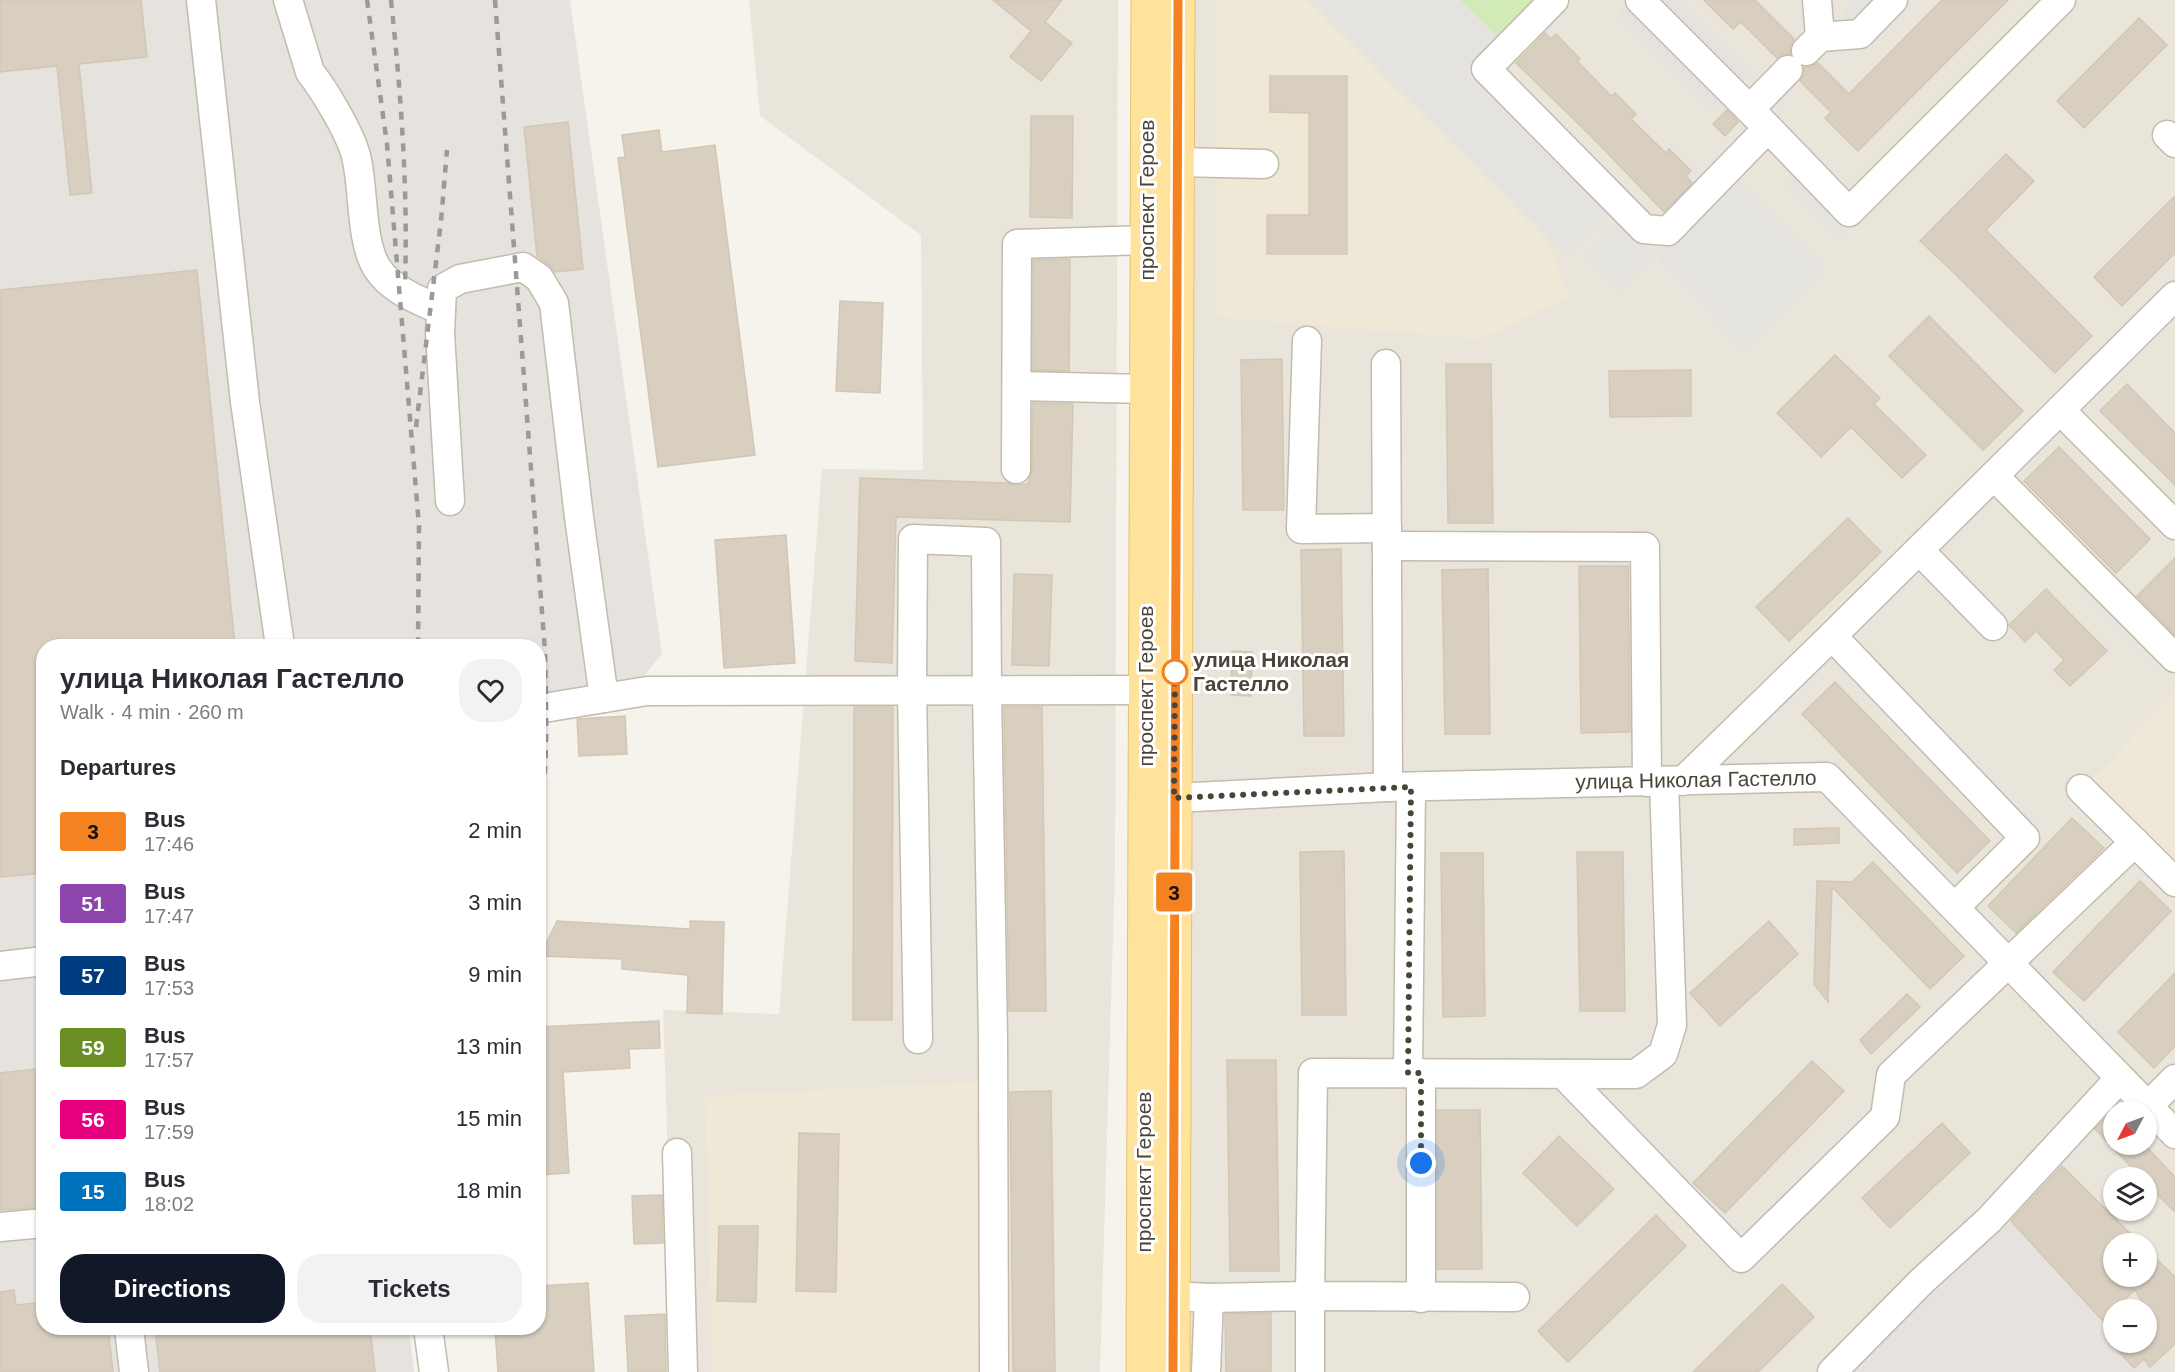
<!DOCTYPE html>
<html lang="en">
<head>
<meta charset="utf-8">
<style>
	body { margin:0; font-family:Arial,sans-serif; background:#f2f2f3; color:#2b2b33; height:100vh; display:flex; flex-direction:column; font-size:22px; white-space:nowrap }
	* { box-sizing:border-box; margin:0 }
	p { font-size:20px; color:#7c7c81 }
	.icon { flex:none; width:33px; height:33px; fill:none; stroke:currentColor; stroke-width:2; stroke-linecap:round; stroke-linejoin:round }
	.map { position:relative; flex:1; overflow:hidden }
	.drawer { position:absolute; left:36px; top:639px; width:510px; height:696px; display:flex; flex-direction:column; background:#fff; border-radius:24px; box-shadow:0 2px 4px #0004 }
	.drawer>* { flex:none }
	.badge { padding:0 12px; border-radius:4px; font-size:21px; line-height:39px }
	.needle { width:39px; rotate:229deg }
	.fabs { position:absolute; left:2103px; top:1101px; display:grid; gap:12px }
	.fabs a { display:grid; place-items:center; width:54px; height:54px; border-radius:50%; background:#fff; box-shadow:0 2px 4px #0004; font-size:30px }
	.you { position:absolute; width:30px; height:30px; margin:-15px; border:4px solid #fff; border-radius:50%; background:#1a73e8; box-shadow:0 0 0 9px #1a73e833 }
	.map>.badge { position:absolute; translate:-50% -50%; box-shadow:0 0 0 3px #fff }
	h2 { padding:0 24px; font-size:22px; line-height:54px }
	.round { display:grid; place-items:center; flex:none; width:63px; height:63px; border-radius:24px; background:#f2f2f3 }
	.summary { display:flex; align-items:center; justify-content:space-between; height:102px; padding:0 24px }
	h1 { font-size:28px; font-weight:800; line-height:45px }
	.primary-button { display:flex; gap:12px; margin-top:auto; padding:12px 24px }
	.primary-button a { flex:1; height:69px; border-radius:24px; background:#111827; color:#fff; font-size:24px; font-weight:800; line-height:69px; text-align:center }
	.primary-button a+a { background:#f2f2f3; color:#2b2b33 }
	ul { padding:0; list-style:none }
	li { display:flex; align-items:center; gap:18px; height:72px; padding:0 24px }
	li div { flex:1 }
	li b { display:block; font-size:22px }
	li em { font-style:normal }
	li .badge { min-width:66px; font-weight:700; text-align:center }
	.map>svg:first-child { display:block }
	.residential { fill:#eae5da; fill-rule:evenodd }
	.industrial { fill:#e6e2dd }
	.education { fill:#efe8d6 }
	.green { fill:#d2eab5 }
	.parking { fill:#e5e3e0 }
	.building { fill:#d8cfc1; stroke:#d3c7b4; stroke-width:1.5 }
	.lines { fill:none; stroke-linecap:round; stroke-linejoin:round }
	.minor-casing { stroke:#c2bbae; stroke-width:31 }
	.major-casing { stroke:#e6c16a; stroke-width:35 }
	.minor { stroke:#fff; stroke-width:28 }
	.major { stroke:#ffe39c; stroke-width:33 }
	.rail { stroke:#9a9a9a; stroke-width:4.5; stroke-dasharray:8 8; stroke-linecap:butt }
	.line-casing { stroke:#fff; stroke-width:14 }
	.line { stroke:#f58220; stroke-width:9 }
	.walk { stroke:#4b4439; stroke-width:6; stroke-dasharray:0 10.8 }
	.stop-dot { fill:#fff; stroke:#f58220; stroke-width:3 }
	.labels { text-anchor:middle; stroke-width:6; stroke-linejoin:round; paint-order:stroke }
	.street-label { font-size:21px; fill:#4b4439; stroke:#fff }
	.stop-label { font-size:21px; font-weight:bold; fill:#4b4439; stroke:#fff; text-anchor:start }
</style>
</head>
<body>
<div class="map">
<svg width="2175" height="1372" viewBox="0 0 2175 1372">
	<rect width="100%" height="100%" fill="#f6f3ec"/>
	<g class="residential">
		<polygon points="749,0 1118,0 1115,869 1100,1372 675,1372 663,1010 779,1014 822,469 923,470 921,235 760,116"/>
		<path d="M1195,0H2175V1372H1177ZM2114,1112H2146V1144H2114ZM2114,1178H2146V1210H2114ZM2114,1244H2146V1276H2114ZM2114,1310H2146V1342H2114Z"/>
	</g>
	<g class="industrial">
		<polygon points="0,0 570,0 662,654 644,676 539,694 538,646 44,646 44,1328 409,1328 414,1372 0,1372"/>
		<polygon points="2029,1192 2126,1297 2111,1311 2113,1314 2114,1342 2151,1352 2171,1372 1850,1372 2014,1218 2008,1211"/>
	</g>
	<g class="education">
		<polygon points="1215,0 1306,0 1547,240 1569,296 1481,339 1215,317"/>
		<polygon points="2175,691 2175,868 2089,783"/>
		<polygon points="983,1081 980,1372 713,1372 705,1096"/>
	</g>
	<polygon class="green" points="1460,0 1541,0 1500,39"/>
	<g class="parking">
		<polygon points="1311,0 1460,0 1500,39 1466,73 1609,217 1567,257"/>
		<polygon points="1658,0 1679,0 1751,72 1740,83"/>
		<polygon points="1856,0 1877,0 1853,23 1843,13"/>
		<polygon points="1630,2 1725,99 1714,110 1618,14"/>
		<polygon points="1798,173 1850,226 1839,236 1788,184"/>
		<polygon points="1738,179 1825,268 1744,347 1658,259"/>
		<polygon points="1620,218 1656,253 1618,292 1582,256"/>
	</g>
	<g class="building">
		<polygon points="0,0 141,0 147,57 79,64 92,193 70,195 57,66 0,72"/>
		<polygon points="993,0 1062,0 1045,22 1072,43 1041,81 1010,57 1031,31"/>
		<polygon points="1704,0 1755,0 1794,39 1790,46 1790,54 1783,54 1777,58 1741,22 1733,29"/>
		<polygon points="1942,0 2008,0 1858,151 1825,118 1831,112 1800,81 1804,75 1804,67 1811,67 1818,63 1849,94"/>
		<polygon points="2139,18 2167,45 2084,128 2057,101"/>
		<polygon points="1545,33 1551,39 1556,34 1580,59 1577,61 1611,96 1615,93 1636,114 1631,119 1666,153 1669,149 1691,171 1686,176 1692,183 1664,212 1592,137 1516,63"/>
		<polygon points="1270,76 1347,76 1347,254 1267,254 1267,215 1309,215 1309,113 1270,112"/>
		<polygon points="1727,110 1738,122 1725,136 1713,124"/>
		<polygon points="1031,116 1073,116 1072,218 1030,217"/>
		<polygon points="568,122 583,269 555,272 548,264 537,256 524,127"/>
		<polygon points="659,130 662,152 715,145 755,455 658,467 618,158 625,157 622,135"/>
		<polygon points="2006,154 2034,181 1986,230 2092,336 2055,373 1949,268 1920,241"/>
		<polygon points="2175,196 2175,253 2122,306 2094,277"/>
		<polygon points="1070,259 1069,371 1033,370 1033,260"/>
		<polygon points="197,270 235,646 44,646 44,873 0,877 0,290"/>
		<polygon points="840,301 883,303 880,393 836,391"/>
		<polygon points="1929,316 2023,411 1983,450 1889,356"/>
		<polygon points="1835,355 1880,398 1874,404 1926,455 1902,478 1851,427 1821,457 1777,413"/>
		<polygon points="1282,359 1284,510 1243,510 1241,360"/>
		<polygon points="1446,364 1491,364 1493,523 1448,523"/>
		<polygon points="1691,370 1691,416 1610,417 1609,371"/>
		<polygon points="2127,384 2175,433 2175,485 2100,411"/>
		<polygon points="1033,403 1073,404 1070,522 896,517 892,663 855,661 860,478 1007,483 1015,485 1028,484 1032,469"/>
		<polygon points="2059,447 2150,539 2116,573 2024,481"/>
		<polygon points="1848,518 1881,552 1789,641 1756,607"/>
		<polygon points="786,535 795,663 724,668 715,540"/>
		<polygon points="1341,549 1344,736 1304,736 1301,550"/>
		<polygon points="2175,558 2175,635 2137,596"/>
		<polygon points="1579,566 1628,566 1630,732 1581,733"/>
		<polygon points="1488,569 1490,734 1445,734 1442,570"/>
		<polygon points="1014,574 1052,575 1049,666 1012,665"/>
		<polygon points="2046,589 2107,651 2070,686 2054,670 2064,660 2036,631 2025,642 2009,625"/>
		<polygon points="1232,651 1252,652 1251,696 1231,695"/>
		<polygon points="1835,682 1990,841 1957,873 1802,714"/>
		<polygon points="854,707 893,707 892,1020 853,1020"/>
		<polygon points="1004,707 1042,707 1046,1011 1009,1011"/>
		<polygon points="625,716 627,754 579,756 577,719"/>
		<polygon points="2072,818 2104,848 2016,933 1988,906"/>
		<polygon points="1839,828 1839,843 1794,845 1794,829"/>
		<polygon points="1344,851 1346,1015 1302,1015 1300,852"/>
		<polygon points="1577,852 1623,852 1625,1011 1580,1011"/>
		<polygon points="1441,853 1483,853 1485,1016 1443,1017"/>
		<polygon points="1873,862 1964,956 1930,989 1832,887 1828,1002 1814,984 1817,881 1852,882"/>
		<polygon points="2140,881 2171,911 2084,1001 2053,972"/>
		<polygon points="557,921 690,929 690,921 724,922 722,1014 687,1013 688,975 622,969 622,959 540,956"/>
		<polygon points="1769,921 1798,954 1720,1026 1690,993"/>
		<polygon points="2175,973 2175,1046 2154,1068 2118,1032"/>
		<polygon points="1907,994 1920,1007 1871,1054 1860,1040"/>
		<polygon points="659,1021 660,1048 629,1049 630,1068 563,1072 569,1173 538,1175 538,1027"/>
		<polygon points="1227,1060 1276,1060 1279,1271 1230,1271"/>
		<polygon points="1812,1061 1844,1091 1725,1213 1693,1183"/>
		<polygon points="44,1068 44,1207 0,1210 0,1073"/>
		<polygon points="1051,1091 1055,1372 1013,1372 1010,1092"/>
		<polygon points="2114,1109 2114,1144 2144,1144 2175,1177 2175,1212 2146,1183 2146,1178 2142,1178 2095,1129"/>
		<polygon points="1437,1110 1480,1110 1482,1269 1437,1269"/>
		<polygon points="1942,1123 1970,1153 1890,1228 1862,1198"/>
		<polygon points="799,1133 839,1134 836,1292 796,1291"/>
		<polygon points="1559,1136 1614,1189 1577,1226 1523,1173"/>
		<polygon points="2062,1166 2141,1244 2114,1244 2114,1276 2146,1276 2146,1249 2175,1277 2175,1344 2150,1367 2144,1359 2134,1368 2110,1342 2146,1342 2146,1310 2135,1290 2114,1309 2114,1333 2011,1221"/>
		<polygon points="662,1195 663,1243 634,1244 632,1196"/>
		<polygon points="1656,1215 1686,1246 1568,1362 1538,1331"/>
		<polygon points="719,1226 758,1226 756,1302 717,1301"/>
		<polygon points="588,1283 594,1372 498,1372 495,1328 538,1328 538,1286"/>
		<polygon points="1782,1284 1814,1317 1758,1372 1693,1372"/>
		<polygon points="14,1290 16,1305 44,1302 44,1328 108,1328 113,1372 0,1372 0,1292"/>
		<polygon points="1271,1313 1271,1372 1226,1372 1225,1314"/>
		<polygon points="665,1314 666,1372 628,1372 625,1316"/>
		<polygon points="155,1328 370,1328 375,1372 160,1372"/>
	</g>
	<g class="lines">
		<g class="minor-casing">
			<g id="minor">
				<polyline points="201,0 245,402 280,646"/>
				<path d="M288,0L310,72C325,91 350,133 356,156C364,187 360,241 377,268C391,290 418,300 441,310"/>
				<polyline points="1554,0 1486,69 1644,229 1668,231 1768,128 1849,212 2061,0"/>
				<polyline points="1640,0 1768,128"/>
				<polyline points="1817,0 1820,37"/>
				<polyline points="1806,51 1820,37 1860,34 1893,0"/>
				<polyline points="1750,109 1788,70"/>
				<polyline points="2167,135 2175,143"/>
				<polyline points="1177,162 1264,164"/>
				<polyline points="1307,341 1301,529 1387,528"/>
				<polyline points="1386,364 1388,787"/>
				<polyline points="1018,386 1146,389"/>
				<polyline points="2060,410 2175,525"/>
				<polyline points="1016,469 1017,244 1147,240"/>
				<polyline points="1994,476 2175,658"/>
				<polyline points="450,501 440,333 442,289 460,279 523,267 539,278 554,303 579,517 604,698"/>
				<polyline points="1387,546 1645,547 1647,782"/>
				<polyline points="1919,550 1993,626"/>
				<polyline points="1832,636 2175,296"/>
				<polyline points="538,709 647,691 1168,690"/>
				<polyline points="1683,781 1832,636 2025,838 1955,907"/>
				<polyline points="2081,789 2175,882"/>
				<polyline points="1175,798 1388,787 1827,777 2175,1134"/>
				<polyline points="0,966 44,961"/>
				<polyline points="918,1039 912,689 913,539 986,542 987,690 993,1039 994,1372"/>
				<polyline points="1408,1073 1411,787"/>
				<polyline points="1563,1074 1741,1258 1885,1117 1891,1075 2135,842"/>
				<polyline points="2148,1106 2175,1079"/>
				<polyline points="677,1153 683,1372"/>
				<polyline points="0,1227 44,1223"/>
				<polyline points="1173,1296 1209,1298 1310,1296 1310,1372"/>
				<polyline points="1515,1297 1310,1296 1313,1073 1636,1074 1663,1054 1672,1025 1664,781"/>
				<polyline points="1421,1298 1421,1073"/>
				<polyline points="129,1328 134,1372"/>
				<polyline points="428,1328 434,1372"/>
				<polyline points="1206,1372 1209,1298"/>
				<polyline points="1832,1372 1922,1281 1989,1220 2120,1078"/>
			</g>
		</g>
		<g class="major-casing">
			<g id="major">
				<polyline points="1143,1372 1148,0"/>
				<polyline points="1173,1372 1178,0"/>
			</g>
		</g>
		<use href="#minor" class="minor"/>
		<use href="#major" class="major"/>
		<g class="rail">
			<polyline points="367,0 387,144 419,526 418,646"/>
			<path d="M391,0C401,94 408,188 405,283"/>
			<path d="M495,0L545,651C546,710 549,771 538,829"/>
			<polyline points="416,427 441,221 447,150"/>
		</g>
	</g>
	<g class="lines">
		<g class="line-casing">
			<polyline id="line" points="1173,1372 1178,0"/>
		</g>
		<use href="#line" class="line"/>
		<polyline class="walk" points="1175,672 1175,667 1174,798 1411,787 1408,1073 1421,1073 1421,1163"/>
	</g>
	<circle class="stop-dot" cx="1175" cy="672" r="12"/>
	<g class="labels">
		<g class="street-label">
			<text transform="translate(1147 200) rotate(-90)" y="7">проспект Героев</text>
			<text transform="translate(1146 686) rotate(-90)" y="7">проспект Героев</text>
			<text transform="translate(1696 780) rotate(-1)" y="7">улица Николая Гастелло</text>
			<text transform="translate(1144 1172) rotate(-90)" y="7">проспект Героев</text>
		</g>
		<g class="stop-label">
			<text x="1193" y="667">улица Николая<tspan x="1193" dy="24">Гастелло</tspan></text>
		</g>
	</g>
</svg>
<div class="fabs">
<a><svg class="needle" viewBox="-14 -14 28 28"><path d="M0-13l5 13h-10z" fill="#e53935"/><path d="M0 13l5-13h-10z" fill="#7c7c81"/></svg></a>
<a><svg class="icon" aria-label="layers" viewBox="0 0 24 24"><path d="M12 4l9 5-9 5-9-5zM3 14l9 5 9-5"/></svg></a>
<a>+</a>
<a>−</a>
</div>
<div class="you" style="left:1421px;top:1163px"></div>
<b class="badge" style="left:1174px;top:892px;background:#f58220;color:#111">3</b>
<section class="drawer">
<div class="summary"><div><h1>улица Николая Гастелло</h1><p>Walk · 4 min · 260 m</p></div><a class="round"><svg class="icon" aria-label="heart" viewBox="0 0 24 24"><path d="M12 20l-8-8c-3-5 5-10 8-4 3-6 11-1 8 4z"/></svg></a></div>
<h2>Departures</h2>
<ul>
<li><span class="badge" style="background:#f58220;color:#111">3</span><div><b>Bus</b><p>17:46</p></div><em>2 min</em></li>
<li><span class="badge" style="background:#8e44ad;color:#fff">51</span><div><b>Bus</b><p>17:47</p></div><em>3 min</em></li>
<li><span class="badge" style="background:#003b80;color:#fff">57</span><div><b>Bus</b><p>17:53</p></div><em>9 min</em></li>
<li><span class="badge" style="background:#6b8e23;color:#fff">59</span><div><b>Bus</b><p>17:57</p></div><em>13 min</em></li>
<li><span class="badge" style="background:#e6007e;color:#fff">56</span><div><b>Bus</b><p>17:59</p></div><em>15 min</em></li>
<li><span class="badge" style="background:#0072bc;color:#fff">15</span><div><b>Bus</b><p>18:02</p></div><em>18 min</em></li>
</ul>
<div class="primary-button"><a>Directions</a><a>Tickets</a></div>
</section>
</div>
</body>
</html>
